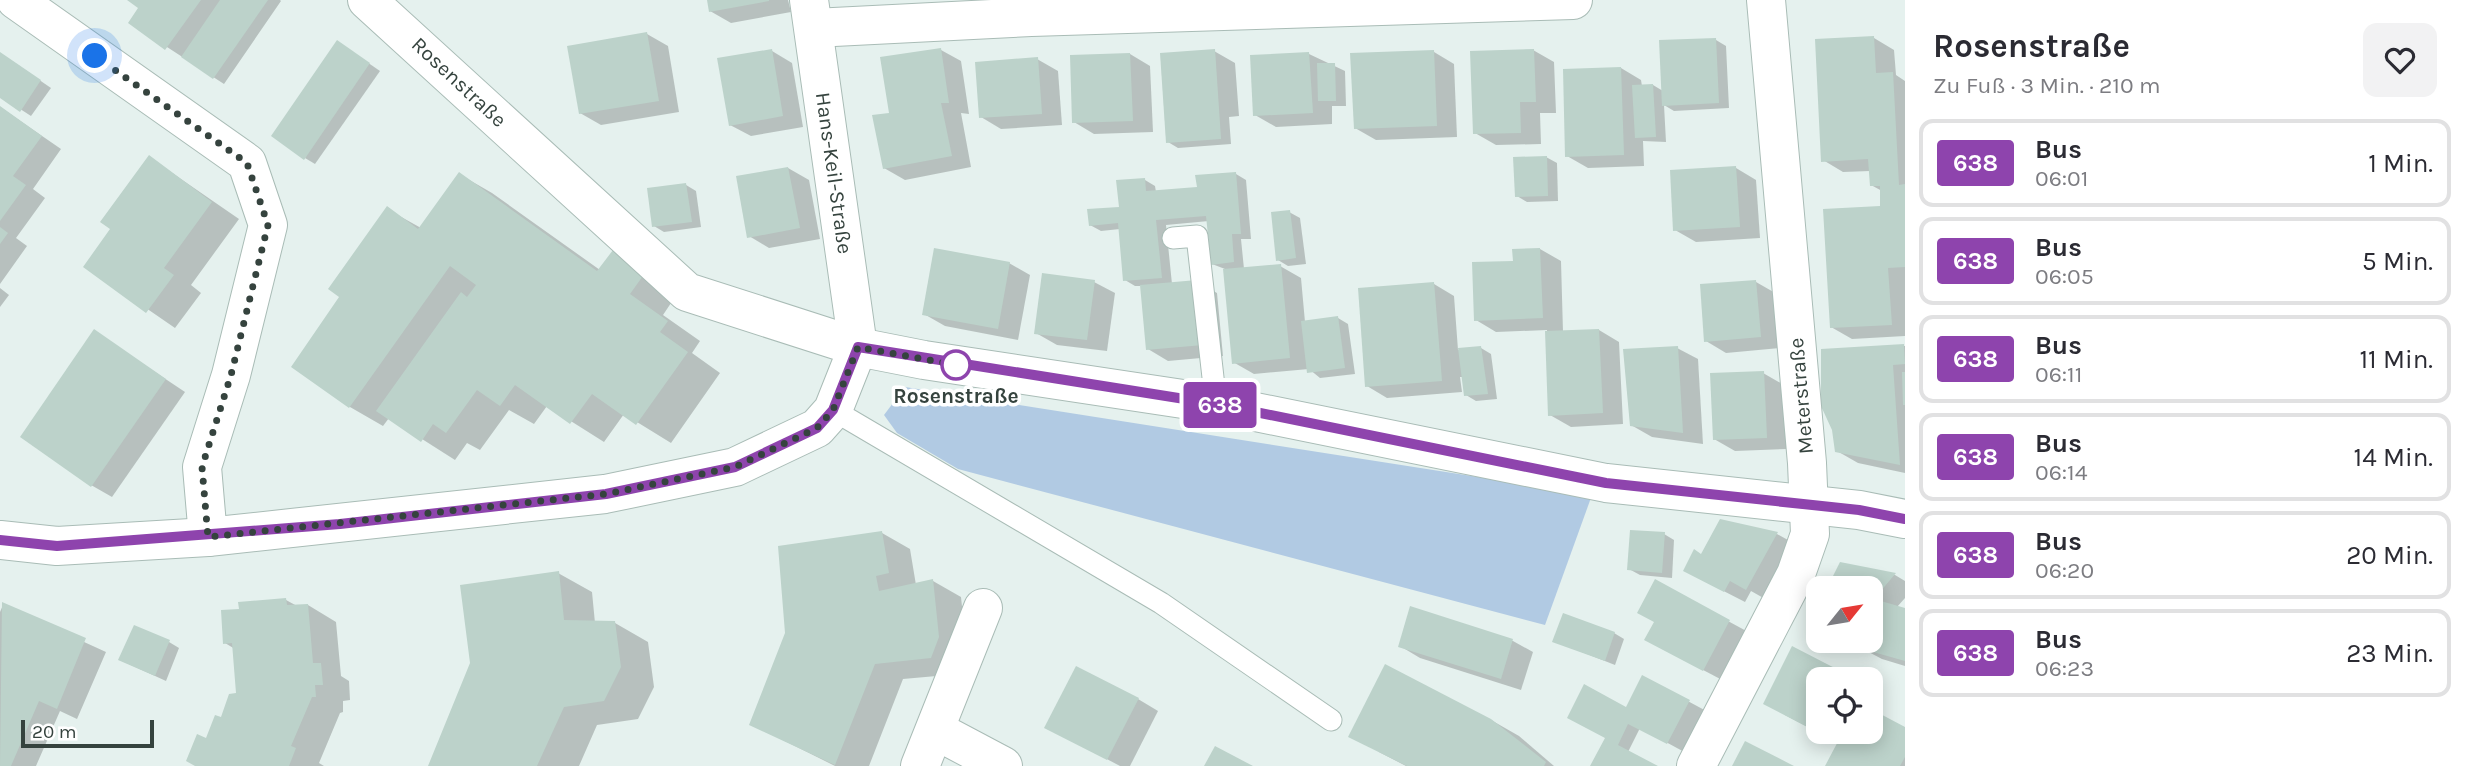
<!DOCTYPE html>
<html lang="de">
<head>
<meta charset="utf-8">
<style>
	body { margin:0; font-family:Karla,sans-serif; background:#f2f2f3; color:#2b2b33; height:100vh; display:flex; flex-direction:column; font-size:26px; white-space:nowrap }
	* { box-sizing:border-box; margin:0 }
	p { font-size:23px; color:#7c7c81 }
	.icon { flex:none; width:38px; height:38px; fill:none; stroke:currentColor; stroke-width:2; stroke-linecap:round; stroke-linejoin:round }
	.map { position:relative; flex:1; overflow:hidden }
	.drawer { display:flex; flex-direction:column; background:#fff; width:560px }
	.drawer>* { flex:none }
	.badge { padding:0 14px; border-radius:5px; font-size:24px; line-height:46px }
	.needle { width:46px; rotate:60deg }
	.fabs { position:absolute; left:1806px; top:576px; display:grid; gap:14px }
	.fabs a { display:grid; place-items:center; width:77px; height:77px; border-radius:14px; background:#fff; box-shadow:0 4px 18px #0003; font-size:35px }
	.scale { position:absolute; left:21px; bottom:18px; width:133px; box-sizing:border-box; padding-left:7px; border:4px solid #35433e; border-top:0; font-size:19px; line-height:24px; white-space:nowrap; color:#35433e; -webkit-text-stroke:5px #fff; paint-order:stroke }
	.you { position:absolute; width:35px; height:35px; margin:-18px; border:5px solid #fff; border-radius:50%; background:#1a73e8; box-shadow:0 0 0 10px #1a73e833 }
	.map>.badge { position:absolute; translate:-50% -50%; box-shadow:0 0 0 4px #fff }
	.round { display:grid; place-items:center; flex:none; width:74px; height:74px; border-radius:14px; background:#f2f2f3 }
	.headline { display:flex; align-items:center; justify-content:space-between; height:119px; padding:0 28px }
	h1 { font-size:33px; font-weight:700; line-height:52px }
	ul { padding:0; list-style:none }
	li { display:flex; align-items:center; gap:21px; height:88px; margin:0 14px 10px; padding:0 14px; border:4px solid #e1e1e2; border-radius:14px }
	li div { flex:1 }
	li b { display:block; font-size:26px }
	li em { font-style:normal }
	li .badge { min-width:77px; font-weight:700; text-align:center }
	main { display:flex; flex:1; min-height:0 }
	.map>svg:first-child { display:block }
	.green { fill:#b1cae3 }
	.shadow { fill:#0003 }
	.building { fill:#bcd2ca }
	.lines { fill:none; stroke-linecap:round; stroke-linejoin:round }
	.lane-casing { stroke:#a9bcb6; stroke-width:23 }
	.street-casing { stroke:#a9bcb6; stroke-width:40 }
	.lane { stroke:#fff; stroke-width:21 }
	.street { stroke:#fff; stroke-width:38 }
	.line-casing { stroke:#fff; stroke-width:16 }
	.line { stroke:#8e44ad; stroke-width:10 }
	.walk { stroke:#35433e; stroke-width:7; stroke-dasharray:0 12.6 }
	.stop-dot { fill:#fff; stroke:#8e44ad; stroke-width:3.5 }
	.labels { text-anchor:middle; stroke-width:7; stroke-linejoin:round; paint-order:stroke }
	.street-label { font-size:21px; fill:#35433e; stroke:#fff }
	.stop-label { font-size:21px; font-weight:bold; fill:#35433e; stroke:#fff }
</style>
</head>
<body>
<main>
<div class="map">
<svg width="1905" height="766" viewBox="0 0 1905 766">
	<rect width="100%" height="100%" fill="#e5f1ee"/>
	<polygon class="green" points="905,387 1592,495 1545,625 958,469 897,433 884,415"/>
	<g class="shadow">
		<polygon points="130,0 280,0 281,1 224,84 130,23 141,8"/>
		<polygon points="708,0 788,0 791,12 731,23 710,11"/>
		<polygon points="647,34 668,46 679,112 601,125 580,113"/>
		<polygon points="1874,38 1894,50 1896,75 1905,81 1905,336 1852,339 1831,327 1882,208 1882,191 1871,185 1870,171 1843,172 1823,160"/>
		<polygon points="1716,40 1726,46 1729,108 1674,111 1664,105 1666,142 1643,141 1644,166 1588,168 1567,156 1621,68 1641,80 1642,86 1653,85 1663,91"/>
		<polygon points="348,49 380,71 315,164 305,158"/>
		<polygon points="941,50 961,61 969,114 961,113 971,167 905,180 884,168 891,114"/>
		<polygon points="1533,50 1554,62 1556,113 1540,113 1541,144 1496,145 1475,133"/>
		<polygon points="772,51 792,63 803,127 751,136 730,125"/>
		<polygon points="1214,51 1235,63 1239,116 1229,117 1231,144 1178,148 1168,142"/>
		<polygon points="1434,52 1454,64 1457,137 1376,140 1355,128"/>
		<polygon points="0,53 51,88 31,116 0,96"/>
		<polygon points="1130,54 1150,66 1153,132 1094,134 1074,122"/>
		<polygon points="1309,54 1345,71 1346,106 1332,106 1332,124 1276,127 1255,115"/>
		<polygon points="1037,59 1058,71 1062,125 1001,129 981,117"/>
		<polygon points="0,107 61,149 33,189 45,198 16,238 27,246 0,284"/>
		<polygon points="149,157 239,219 191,285 201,293 175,328 85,266 113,229"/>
		<polygon points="1546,157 1557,163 1558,201 1527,202 1517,196"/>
		<polygon points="788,168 809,180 820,239 769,248 749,236"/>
		<polygon points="1736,168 1756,180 1760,238 1696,242 1675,230"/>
		<polygon points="459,174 492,193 600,270 613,252 677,294 663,315 700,341 692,353 720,373 671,443 624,414 604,442 547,406 534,424 509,410 480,450 467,443 455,460 389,418 383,426 350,407 293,366 341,297 387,209 421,228"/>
		<polygon points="1236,174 1246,180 1251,239 1241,239 1244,269 1280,266 1301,278 1305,322 1338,318 1348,324 1355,374 1320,378 1309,369 1254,374 1233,362 1225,269 1212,264 1209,221 1166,225 1172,284 1197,282 1217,293 1223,356 1168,361 1148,349 1142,286 1135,286 1125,280 1120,229 1101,231 1090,225 1121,208 1145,180 1155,186 1156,192 1199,189"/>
		<polygon points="686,185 696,191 701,227 664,232 654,226"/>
		<polygon points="1289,212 1300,218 1306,264 1288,266 1278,260"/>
		<polygon points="1540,249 1561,261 1563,332 1599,330 1619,342 1623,424 1571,427 1550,415 1547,330 1496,332 1476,320 1515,262"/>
		<polygon points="1009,263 1030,275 1018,340 945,326 924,314"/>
		<polygon points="1094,282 1115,293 1107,351 1057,345 1036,333"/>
		<polygon points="1756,282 1777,294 1781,348 1726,353 1706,341"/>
		<polygon points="1434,284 1454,296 1458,350 1481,348 1491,354 1497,399 1476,401 1466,395 1463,377 1460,377 1462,392 1387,398 1367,386"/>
		<polygon points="0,288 9,295 0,307"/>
		<polygon points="95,332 185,392 112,497 91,485"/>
		<polygon points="1904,346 1905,346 1905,473 1858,463 1837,451"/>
		<polygon points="1677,348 1698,359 1703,444 1652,437 1631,425"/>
		<polygon points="1763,373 1784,385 1787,449 1735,451 1714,439"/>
		<polygon points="882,533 910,549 916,585 933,581 961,597 967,654 959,674 903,679 869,766 835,766 751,724"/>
		<polygon points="1664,534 1674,540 1672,578 1640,575 1629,569"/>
		<polygon points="1777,534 1797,545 1767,600 1751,591 1745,602 1706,582 1702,556"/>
		<polygon points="1841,564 1895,575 1905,581 1905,598 1897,607 1905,609 1905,666 1882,659 1861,648 1871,640 1871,588 1829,588"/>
		<polygon points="558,573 592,592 595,623 615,623 648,642 654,687 638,719 597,725 579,766 430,766"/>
		<polygon points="1656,582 1750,633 1724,681 1667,651 1656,622"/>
		<polygon points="286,600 297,606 308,605 336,622 341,676 349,681 350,700 343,701 343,712 340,713 319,763 324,766 197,766 207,740 238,695 235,649 225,643 241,611"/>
		<polygon points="3,605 106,652 77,719 60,711 36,766 0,766 0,612"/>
		<polygon points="1411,608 1513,641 1533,652 1521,690 1420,658 1400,646"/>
		<polygon points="1614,633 1624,639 1615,665 1554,641"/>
		<polygon points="169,642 179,648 166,681 120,660"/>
		<polygon points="1793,649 1853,679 1818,679 1818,732 1871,732 1871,689 1883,696 1874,713 1905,729 1905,766 1827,766 1839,743 1785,715"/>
		<polygon points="1643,677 1710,713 1688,754 1640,728 1628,752 1654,766 1592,766 1607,737 1639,716"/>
		<polygon points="1138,699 1158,711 1130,766 1120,766 1065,737"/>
		<polygon points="1491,720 1519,736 1554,766 1406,766 1379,752"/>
	</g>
	<g class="building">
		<polygon points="127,0 201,0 165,50 128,23 138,8"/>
		<polygon points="220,0 268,0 213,79 181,57"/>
		<polygon points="707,0 769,0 769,1 709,12"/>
		<polygon points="647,32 659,101 579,114 567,46"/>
		<polygon points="1874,36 1876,73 1893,72 1899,185 1905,184 1905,267 1888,268 1892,325 1830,328 1823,209 1880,206 1880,186 1870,186 1868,159 1821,162 1815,39"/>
		<polygon points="1716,38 1719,103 1662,106 1659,40"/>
		<polygon points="337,40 370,63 304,160 271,136"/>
		<polygon points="941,48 949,103 941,103 952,156 883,169 872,115 889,113 880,57"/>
		<polygon points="772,49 783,116 729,126 717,58"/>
		<polygon points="1215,49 1221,139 1166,143 1160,53"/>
		<polygon points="1534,49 1536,102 1520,102 1521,133 1473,134 1470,51"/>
		<polygon points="1434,50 1437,126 1354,129 1350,53"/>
		<polygon points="0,52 41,80 20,112 0,98"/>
		<polygon points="1309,52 1313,113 1253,116 1250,55"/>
		<polygon points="1130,53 1133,121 1072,123 1070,55"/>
		<polygon points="1038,57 1042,114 979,118 975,62"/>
		<polygon points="1317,63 1335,63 1336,101 1318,101"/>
		<polygon points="1621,67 1624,155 1565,157 1563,69"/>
		<polygon points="1653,84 1656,137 1635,138 1632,85"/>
		<polygon points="0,106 42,136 13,176 26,185 0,221"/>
		<polygon points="149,155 212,202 164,268 174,275 146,313 83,267 110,229 100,222"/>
		<polygon points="1547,156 1548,196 1515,197 1513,157"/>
		<polygon points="1736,166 1740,227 1673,231 1670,170"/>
		<polygon points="788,167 800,228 747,238 736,176"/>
		<polygon points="459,172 597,271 613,250 645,273 630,294 668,321 660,332 688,352 636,425 592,394 570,424 515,385 500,406 477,390 446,433 433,424 421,442 376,411 461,292 467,297 476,285 450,266 349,408 291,367 339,297 328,289 387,206 418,229"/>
		<polygon points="1236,172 1241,234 1232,234 1234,262 1211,265 1206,216 1156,220 1162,278 1123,281 1118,223 1089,226 1087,209 1119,207 1116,180 1145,178 1146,191 1197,187 1195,175"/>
		<polygon points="686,183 692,222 652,227 647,188"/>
		<polygon points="1290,210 1296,258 1276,261 1271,212"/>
		<polygon points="0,227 8,233 0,244"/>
		<polygon points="934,248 1010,262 998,329 922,315"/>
		<polygon points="1540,248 1543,318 1474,321 1472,262 1513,261 1512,249"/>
		<polygon points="1281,264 1290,358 1232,364 1223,269"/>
		<polygon points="1042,273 1095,280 1087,340 1034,334"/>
		<polygon points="1197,280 1203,345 1146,350 1140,285"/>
		<polygon points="1756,280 1761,337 1704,342 1700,284"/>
		<polygon points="1434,282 1442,381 1365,387 1358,288"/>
		<polygon points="1338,316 1345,368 1307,373 1301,321"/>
		<polygon points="94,329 166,379 91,487 20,437"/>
		<polygon points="1599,329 1603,413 1548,416 1545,331"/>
		<polygon points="1904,344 1905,364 1893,365 1900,465 1835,452 1832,430 1821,406 1821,349"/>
		<polygon points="1481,346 1488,394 1464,396 1458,348"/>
		<polygon points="1678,346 1683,433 1630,426 1623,349"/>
		<polygon points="1764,371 1767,438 1713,440 1710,373"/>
		<polygon points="1902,372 1905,372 1905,405 1903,405"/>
		<polygon points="1720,519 1778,532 1746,590 1730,581 1724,592 1683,571 1694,549 1701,554"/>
		<polygon points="1630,530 1665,532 1662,573 1627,570"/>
		<polygon points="882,531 889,573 876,576 879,591 933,579 939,637 931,658 875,664 835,765 749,725 785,633 778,546"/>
		<polygon points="1840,562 1896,573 1874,599 1905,608 1905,661 1859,648 1862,640 1871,640 1871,588 1827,588"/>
		<polygon points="559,571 564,620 615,621 621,667 604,701 564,707 537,766 428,766 470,663 460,585"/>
		<polygon points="1655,579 1730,620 1703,671 1644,640 1654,622 1637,613"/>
		<polygon points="286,598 287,605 308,604 313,663 321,663 323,685 315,685 316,697 312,697 291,746 296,748 289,766 195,766 186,761 197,734 206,738 215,715 221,717 229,694 236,693 232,643 223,644 221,610 239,609 238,602"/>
		<polygon points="2,602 86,638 57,709 39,701 11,766 0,766"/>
		<polygon points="1410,606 1513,639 1501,679 1398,647"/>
		<polygon points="1563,613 1615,632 1605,661 1552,642"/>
		<polygon points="134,625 170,640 155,676 118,660"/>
		<polygon points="1792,646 1856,679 1818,679 1818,732 1839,732 1834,741 1763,704"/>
		<polygon points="1385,664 1491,719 1546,762 1544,766 1407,766 1348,737"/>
		<polygon points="1076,666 1139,698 1107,760 1044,728"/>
		<polygon points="1642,675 1690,700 1667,744 1628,724 1618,745 1658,766 1590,766 1605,738 1567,718 1584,684 1626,707"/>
		<polygon points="1871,709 1905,727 1905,757 1900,766 1825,766 1843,732 1871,732"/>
		<polygon points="1745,741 1794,766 1732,766"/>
		<polygon points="1215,746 1253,766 1204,766"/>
	</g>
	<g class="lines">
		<g class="lane-casing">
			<g id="lane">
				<polyline points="1173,238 1197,236 1216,404"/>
				<polyline points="833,410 1161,603 1331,720"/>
			</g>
		</g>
		<g class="street-casing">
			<g id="street">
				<polyline points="16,0 247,163 268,225 231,375 202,467 208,537"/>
				<polyline points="367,0 687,292 858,347 924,360 1216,404 1606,483 1859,510 1905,519"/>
				<polyline points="814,28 1031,17 1573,0"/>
				<polyline points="0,540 57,546 208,537 605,494 735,467 817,428 833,410 858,347 809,0"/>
				<polyline points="937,731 1003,766"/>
				<polyline points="920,766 983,608"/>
				<polyline points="1696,766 1796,574 1810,534 1807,463 1766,0"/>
			</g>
		</g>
		<use href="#lane" class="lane"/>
		<use href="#street" class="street"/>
	</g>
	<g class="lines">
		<g class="line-casing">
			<polyline id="line" points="0,540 57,546 340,524 606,494 735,467 817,428 833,410 858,347 1216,404 1606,483 1859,510 1905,519"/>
		</g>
		<use href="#line" class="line"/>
		<polyline class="walk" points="95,56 247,163 268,225 231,375 202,467 208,537 606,494 735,467 817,428 833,410 858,347 956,365"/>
	</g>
	<circle class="stop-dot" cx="956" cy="365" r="14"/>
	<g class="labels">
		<g class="street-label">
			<text transform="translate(459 82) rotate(43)" y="7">Rosenstraße</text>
			<text transform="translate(834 173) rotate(82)" y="7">Hans-Keil-Straße</text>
			<text transform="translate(1801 396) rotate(-95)" y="7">Meterstraße</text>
		</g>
		<g class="stop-label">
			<text x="956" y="403">Rosenstraße</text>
		</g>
	</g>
</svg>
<div class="fabs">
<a><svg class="needle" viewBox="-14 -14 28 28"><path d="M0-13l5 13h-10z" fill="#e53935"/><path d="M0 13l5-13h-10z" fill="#7c7c81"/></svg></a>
<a><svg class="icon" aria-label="locate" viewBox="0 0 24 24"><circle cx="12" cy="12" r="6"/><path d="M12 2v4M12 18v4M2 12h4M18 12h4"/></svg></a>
</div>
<div class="scale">20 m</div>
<div class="you" style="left:95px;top:56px"></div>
<b class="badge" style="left:1220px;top:405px;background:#8e44ad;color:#fff">638</b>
</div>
<section class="drawer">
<div class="headline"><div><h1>Rosenstraße</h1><p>Zu Fuß · 3 Min. · 210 m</p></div><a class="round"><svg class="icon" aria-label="heart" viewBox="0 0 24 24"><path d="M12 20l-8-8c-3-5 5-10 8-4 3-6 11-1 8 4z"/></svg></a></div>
<ul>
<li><span class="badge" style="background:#8e44ad;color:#fff">638</span><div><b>Bus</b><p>06:01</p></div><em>1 Min.</em></li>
<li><span class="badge" style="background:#8e44ad;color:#fff">638</span><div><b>Bus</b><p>06:05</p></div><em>5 Min.</em></li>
<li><span class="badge" style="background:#8e44ad;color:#fff">638</span><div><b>Bus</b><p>06:11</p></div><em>11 Min.</em></li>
<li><span class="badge" style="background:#8e44ad;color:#fff">638</span><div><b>Bus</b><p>06:14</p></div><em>14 Min.</em></li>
<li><span class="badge" style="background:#8e44ad;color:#fff">638</span><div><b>Bus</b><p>06:20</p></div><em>20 Min.</em></li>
<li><span class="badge" style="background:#8e44ad;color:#fff">638</span><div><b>Bus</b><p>06:23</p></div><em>23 Min.</em></li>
</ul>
</section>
</main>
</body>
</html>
